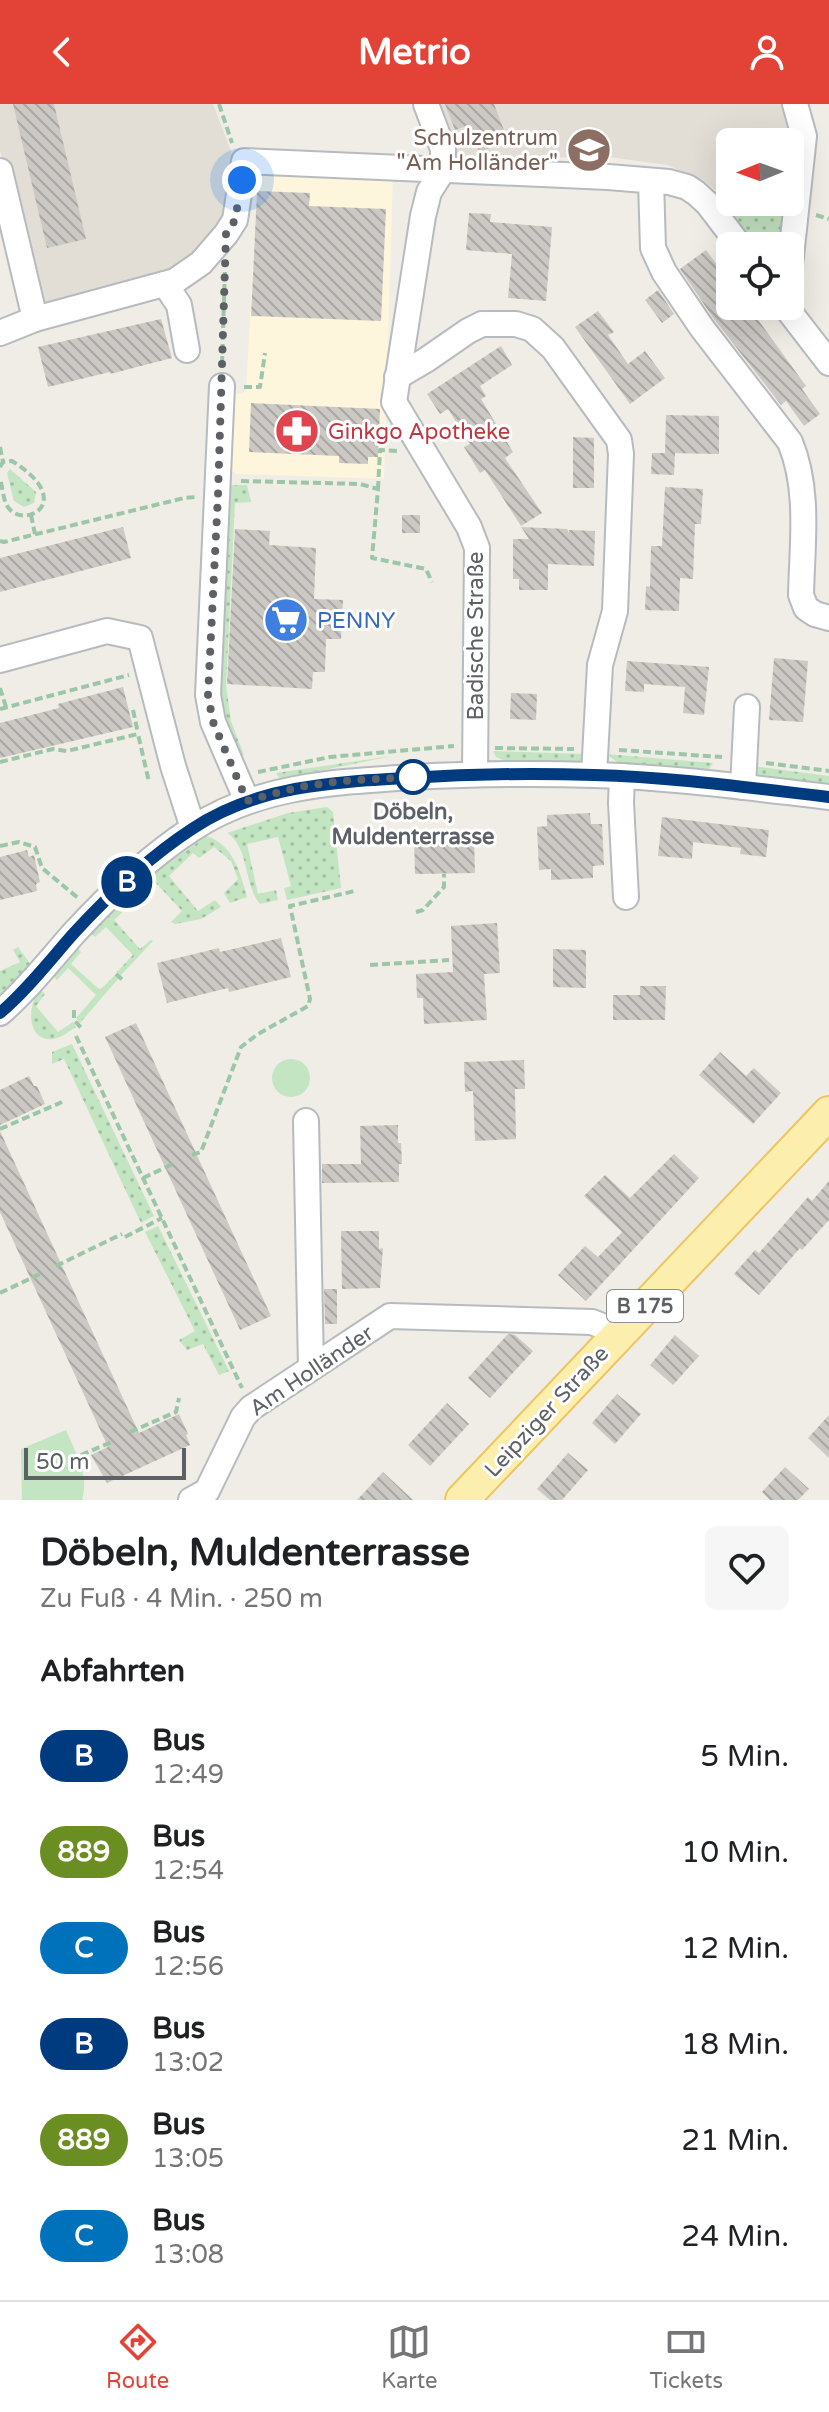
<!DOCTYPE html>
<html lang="de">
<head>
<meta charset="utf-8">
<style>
	body { margin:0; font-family:"Varela Round",sans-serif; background:#f6f6f6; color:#202124; height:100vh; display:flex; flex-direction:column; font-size:30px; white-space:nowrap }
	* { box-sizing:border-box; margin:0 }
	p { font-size:26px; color:#757577 }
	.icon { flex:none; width:44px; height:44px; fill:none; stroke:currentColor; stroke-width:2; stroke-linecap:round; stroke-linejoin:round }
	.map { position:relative; height:1396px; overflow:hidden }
	.details { display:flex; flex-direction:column; background:#fff; flex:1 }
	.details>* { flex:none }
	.badge { padding:0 16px; border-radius:26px; font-size:28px; line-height:52px }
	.needle { width:52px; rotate:269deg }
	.tools { position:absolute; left:716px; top:24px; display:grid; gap:16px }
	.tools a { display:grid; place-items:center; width:88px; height:88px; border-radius:12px; background:#fff; box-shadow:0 8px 32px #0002; font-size:40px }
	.scale { position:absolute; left:24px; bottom:20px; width:162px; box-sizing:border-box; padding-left:8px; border:4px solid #5d6065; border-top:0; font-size:22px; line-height:28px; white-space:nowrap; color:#5d6065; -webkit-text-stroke:6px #fff; paint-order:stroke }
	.you { position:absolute; width:40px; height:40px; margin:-20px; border:6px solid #fff; border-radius:50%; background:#1a73e8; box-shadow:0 0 0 12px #1a73e833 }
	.map>.badge { position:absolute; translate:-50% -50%; box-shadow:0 0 0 4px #fff }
	h2 { padding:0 40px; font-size:30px; line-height:72px }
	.round { display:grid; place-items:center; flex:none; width:84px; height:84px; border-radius:12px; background:#f6f6f6 }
	.headline { display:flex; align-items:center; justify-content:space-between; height:136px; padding:0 40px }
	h1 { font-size:38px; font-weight:700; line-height:60px }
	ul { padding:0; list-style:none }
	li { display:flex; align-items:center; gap:24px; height:96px; padding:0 40px }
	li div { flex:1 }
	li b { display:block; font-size:30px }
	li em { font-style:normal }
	li .badge { min-width:88px; font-weight:700; text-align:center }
	header { display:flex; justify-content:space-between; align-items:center; height:104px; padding:0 40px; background:#e34336; color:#fff; font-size:36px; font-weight:700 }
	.tabs { display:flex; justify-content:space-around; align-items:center; height:112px; border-top:2px solid #e0e0e0; background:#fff; font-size:22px; color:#757577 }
	.tabs a { display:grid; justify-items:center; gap:4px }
	.tabs .selected { color:#e34336 }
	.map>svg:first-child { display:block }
	.commercial { fill:#fdf5dc }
	.education { fill:#e2ded6 }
	.grass { fill:url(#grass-dots) }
	.park { fill:#c3e5c2 }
	.building { fill:url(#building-back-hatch) }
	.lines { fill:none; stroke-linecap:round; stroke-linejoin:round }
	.minor-casing { stroke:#b7babe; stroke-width:28 }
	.major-casing { stroke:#edc560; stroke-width:36 }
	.path { stroke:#9cc6a8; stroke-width:4; stroke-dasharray:8 4; stroke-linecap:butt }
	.minor { stroke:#fff; stroke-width:24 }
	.major { stroke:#fcefad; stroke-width:32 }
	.line-casing { stroke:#fff; stroke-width:18 }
	.line { stroke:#003b80; stroke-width:12 }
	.walk { stroke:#5d6065; stroke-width:8; stroke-dasharray:0 14.4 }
	.stop-dot { fill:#fff; stroke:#003b80; stroke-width:4 }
	.labels { text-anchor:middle; stroke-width:6; stroke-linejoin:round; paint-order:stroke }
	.shield { fill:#fff; stroke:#8e9093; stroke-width:2 }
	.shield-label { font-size:20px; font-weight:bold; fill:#5d6065 }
	.education-label { font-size:22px; fill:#785e54; stroke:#fff; text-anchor:end }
	.health-label { font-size:22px; fill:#be3a42; stroke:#fff; text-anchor:start }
	.shop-label { font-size:22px; fill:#366cbe; stroke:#fff; text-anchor:start }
	.street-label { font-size:22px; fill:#5d6065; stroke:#fff }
	.stop-label { font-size:22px; font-weight:bold; fill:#5d6065; stroke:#fff }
</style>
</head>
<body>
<header><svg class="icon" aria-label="back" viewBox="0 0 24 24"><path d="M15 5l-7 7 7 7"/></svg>Metrio<svg class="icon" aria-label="person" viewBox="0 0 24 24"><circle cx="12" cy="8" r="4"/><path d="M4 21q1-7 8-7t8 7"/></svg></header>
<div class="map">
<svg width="829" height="1396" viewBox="0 0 829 1396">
	<defs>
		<pattern id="grass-dots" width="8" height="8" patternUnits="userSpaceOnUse" patternTransform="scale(2)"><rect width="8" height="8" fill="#c3e5c2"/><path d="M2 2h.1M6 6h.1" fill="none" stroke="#a2bda1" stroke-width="1.8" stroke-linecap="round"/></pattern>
		<pattern id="building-back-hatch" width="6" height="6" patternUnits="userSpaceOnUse" patternTransform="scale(2)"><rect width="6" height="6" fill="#ccc9c4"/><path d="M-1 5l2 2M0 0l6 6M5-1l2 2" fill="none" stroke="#a9a7a3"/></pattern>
	</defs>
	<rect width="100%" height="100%" fill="#efede5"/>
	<polygon class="commercial" points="258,65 393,71 384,375 236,370 226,361 229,293 246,287"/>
	<g class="education">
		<polygon points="0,0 213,0 235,58 225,114 196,152 167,173 51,207 37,196 0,46"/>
		<polygon points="432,0 786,0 793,17 790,92 790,38 730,38 730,89 715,86 703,76 667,61 601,52 522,55 449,50"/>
	</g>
	<g class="grass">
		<polygon points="718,96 790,109 786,142 749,142"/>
		<polygon points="10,365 36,388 34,399 24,403 14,397 7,369"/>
		<polygon points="231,381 247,381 251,398 235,399 226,581 231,617 244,651 240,653 219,614 227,382"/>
		<polygon points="493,647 585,650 585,659 505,657 496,653"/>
		<polygon points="606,650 713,659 707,668 620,660"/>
		<polygon points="392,652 280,675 276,669"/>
		<polygon points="752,662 829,672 829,680 752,670"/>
		<path d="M327,703L333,708L341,784L287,796L284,784L291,782L278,733L247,740L258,790L276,786L278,796L260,800C243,780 250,743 227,729L288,709Z"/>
		<path d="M207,732C234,742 240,768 247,793L230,799L224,789L238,775L231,757L214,743L199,754L193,749L169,772L198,807L215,796L221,803L201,815L175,820L171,818L182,807L155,778L114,816L140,845L151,836L153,837L121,871L117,868L133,851L106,823L95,833L90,829L152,770Z"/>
		<polygon points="18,843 31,861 0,890 0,867 20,858 13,846"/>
		<polygon points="77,843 81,848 71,860 100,886 115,871 118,875 80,919 76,914 96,891 68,864 57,876 52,871"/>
		<path d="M40,886L45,890L36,902L58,928L73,918L76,923C69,927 62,934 53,935C26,938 27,900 40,886Z"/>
		<polygon points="72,940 154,1112 141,1119 64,955 52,960 52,948"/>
		<polygon points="158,1122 229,1267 219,1271 203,1240 187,1246 179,1236 195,1227 145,1128"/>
	</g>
	<g class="park">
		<circle cx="291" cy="974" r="19"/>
		<path d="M66,1326C75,1348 90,1372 82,1396H22L21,1345Z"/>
	</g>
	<g class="building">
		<polygon points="13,0 54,0 86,135 47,144"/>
		<polygon points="445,0 494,0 508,37 479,48 469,21 455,26"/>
		<polygon points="257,87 310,89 309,102 386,105 381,217 251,212"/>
		<polygon points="469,109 491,110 490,118 552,123 546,197 508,194 512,150 466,146"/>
		<polygon points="706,146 730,178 730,202 748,202 806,282 802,285 820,310 804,322 786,297 781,301 714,215 680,165"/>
		<polygon points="658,186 674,210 662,219 645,196"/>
		<polygon points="598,207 614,228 608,231 628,260 645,247 665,274 630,300 575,223"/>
		<polygon points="161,215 172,254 110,270 110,268 48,283 38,243"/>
		<polygon points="501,242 512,261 480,282 486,292 481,295 513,348 505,354 542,409 521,422 485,366 480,369 464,343 470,340 448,305 440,310 427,290"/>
		<polygon points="251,299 380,305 378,353 368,353 368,360 339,359 339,352 249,348"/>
		<polygon points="666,311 719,312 719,350 665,349"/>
		<polygon points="573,333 594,334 594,384 573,384"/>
		<polygon points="652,349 675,349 674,371 651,370"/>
		<polygon points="665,383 703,385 701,420 695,420 693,475 680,474 679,507 645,506 646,482 650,483 651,442 662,442"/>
		<rect x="402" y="411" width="18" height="18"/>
		<polygon points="123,423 131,454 0,488 0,454"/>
		<polygon points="521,423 567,425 569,429 569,426 595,427 594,462 548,460 548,486 519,486 519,475 513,475 513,435 529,435"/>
		<polygon points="235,425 270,427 269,441 316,444 314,495 343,496 341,535 326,535 325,568 313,568 312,585 227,580"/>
		<polygon points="774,554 808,557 803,618 769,616"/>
		<polygon points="627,557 709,563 704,611 683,609 685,583 644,580 644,588 625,587"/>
		<polygon points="123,583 133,623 0,654 0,619 59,604 58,600"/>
		<polygon points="511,589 537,590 536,616 510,615"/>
		<polygon points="590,709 591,720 602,720 604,761 593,762 593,774 551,776 551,765 539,766 537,723 547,722 547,711"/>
		<polygon points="662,713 769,726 766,753 740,750 741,744 693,738 692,755 658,752"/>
		<polygon points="474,732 475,769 415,770 414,733"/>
		<polygon points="27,746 29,753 34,751 40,778 36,780 37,787 0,796 0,753"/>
		<polygon points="497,819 500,869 484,870 487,916 424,920 423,894 417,894 416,870 453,868 451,822"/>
		<polygon points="281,834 291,873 229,888 228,884 167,899 157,859 219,844 220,848"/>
		<polygon points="553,845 586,846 586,884 553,883"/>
		<polygon points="640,882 666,882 665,916 613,916 613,891 640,891"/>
		<polygon points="136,919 271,1212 240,1226 105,933"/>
		<polygon points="720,948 746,972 754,964 781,989 753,1020 699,971"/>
		<polygon points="524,956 525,985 515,985 516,1035 475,1037 473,987 465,988 464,958"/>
		<polygon points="29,972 34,982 37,982 45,1000 0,1021 0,986"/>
		<polygon points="398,1021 398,1039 401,1039 402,1060 399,1060 399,1078 322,1079 322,1060 361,1060 360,1022"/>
		<polygon points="0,1027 139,1329 179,1310 188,1330 186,1331 190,1341 107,1379 91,1351 108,1343 0,1108"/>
		<polygon points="674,1050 699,1074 586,1197 558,1171 585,1142 598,1153 622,1128 584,1092 605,1071 630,1094"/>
		<polygon points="829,1077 829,1116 802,1146 800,1144 759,1191 734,1170 755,1146 759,1149 808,1093 812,1097"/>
		<polygon points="341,1127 379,1127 379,1145 383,1144 380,1184 342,1185"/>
		<polygon points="324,1185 337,1185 337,1220 325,1220"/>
		<polygon points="508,1230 515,1231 533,1247 490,1294 468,1274"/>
		<polygon points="675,1231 699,1252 673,1281 650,1261"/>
		<polygon points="617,1290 641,1310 615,1340 592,1319"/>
		<polygon points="447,1299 469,1320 430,1362 408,1341"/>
		<polygon points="829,1311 829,1354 808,1334"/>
		<polygon points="568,1349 588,1366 562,1396 550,1396 537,1385"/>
		<polygon points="785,1363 809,1385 798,1396 770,1396 762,1388"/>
		<polygon points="383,1368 413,1396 357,1396"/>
	</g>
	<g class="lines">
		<g class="minor-casing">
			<g id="minor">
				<polyline points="426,0 443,45 443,66 429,88 423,112 394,298 469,423 477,444 475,670"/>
				<polyline points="0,67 35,215 175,177 201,159 226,130 235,116 244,57 608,73 669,78 687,83 696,89 708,100 740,142"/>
				<path d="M651,77L653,144L664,168L702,224L790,338C810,386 802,441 801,491L806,504L815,510L829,514"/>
				<polyline points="790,162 804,32 795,0"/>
				<polyline points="165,180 179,201 187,246"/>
				<polyline points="785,202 829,259"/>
				<polyline points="0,229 35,215"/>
				<polyline points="397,273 426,256 468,227 482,220 516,220 532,225 553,244 619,336 621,350 615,507 600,561 594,671"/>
				<polyline points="222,282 208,591 213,618 247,697"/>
				<polyline points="0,556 107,527 140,534 173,662 193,724"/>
				<polyline points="622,672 621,699 626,793"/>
				<polyline points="743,683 747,603"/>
				<path d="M0,909C28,885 50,856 74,829C109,791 149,753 192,725C258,681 336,678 413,673C473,670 534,669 594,671C672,673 751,684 829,693"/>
				<polyline points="306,1017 311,1264"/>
				<polyline points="191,1396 207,1387 243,1313 251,1304 390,1212 592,1218 602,1222 616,1234"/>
			</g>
		</g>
		<g class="major-casing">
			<polyline id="major" points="462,1396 829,1009"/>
		</g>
		<g class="path">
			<polyline points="219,0 232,39"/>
			<polyline points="751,98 776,102"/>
			<polyline points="816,111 829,115"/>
			<polyline points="222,260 225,165"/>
			<polyline points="244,283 260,283 265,249"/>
			<polyline points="0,343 3,358"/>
			<path d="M0,363L3,358L12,357C80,399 20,429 6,400C3,392 2,382 0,374"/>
			<polyline points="241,377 360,380 378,385 372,454 426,465 432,478"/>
			<polyline points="378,385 380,346 398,347"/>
			<polyline points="31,411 35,430"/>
			<polyline points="0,437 4,438 184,394 196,393"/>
			<polyline points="0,584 6,603"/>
			<polyline points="0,605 129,571"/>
			<polyline points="133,606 138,629"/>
			<polyline points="495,644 574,645"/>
			<polyline points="619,646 722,653"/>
			<polyline points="0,658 53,645 67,647 138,630 149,678"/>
			<polyline points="766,659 829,667"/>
			<polyline points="258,668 330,653 454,642"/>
			<polyline points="0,742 19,738 35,743 42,764 78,794"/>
			<polyline points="416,808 423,806 444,783 444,770"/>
			<polyline points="370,861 449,856"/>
			<polyline points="116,870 125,878"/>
			<polyline points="74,906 74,916 83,926"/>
			<polyline points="76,932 242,1284"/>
			<polyline points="0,1025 62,998"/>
			<polyline points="192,1051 201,1048 241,943 258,930 308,902 310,895 290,802 355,787"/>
			<polyline points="143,1074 175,1059"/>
			<polyline points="125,1133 162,1114"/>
			<polyline points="56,1162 122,1130"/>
			<polyline points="0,1189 42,1169"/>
			<polyline points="130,1328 176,1308 179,1294"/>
			<polyline points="81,1351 114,1337"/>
		</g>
		<use href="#minor" class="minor"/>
		<use href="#major" class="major"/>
	</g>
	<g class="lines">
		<g class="line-casing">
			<path id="line" d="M0,909C28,885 50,856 74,829C109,791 149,753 192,725C256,682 333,678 407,674C469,670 532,669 594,671C672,673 751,684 829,693"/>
		</g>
		<use href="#line" class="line"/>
		<polyline class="walk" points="242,76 235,116 226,130 218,391 208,591 213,618 247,697 299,683 341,677 413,673"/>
	</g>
	<defs>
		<g id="school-disc" transform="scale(2.3)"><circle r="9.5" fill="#8d6e63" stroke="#fff"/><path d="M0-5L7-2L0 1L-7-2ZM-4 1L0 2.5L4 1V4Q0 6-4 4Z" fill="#fff"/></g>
		<g id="pharmacy-disc" transform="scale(2.3)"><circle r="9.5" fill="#e0444e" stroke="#fff"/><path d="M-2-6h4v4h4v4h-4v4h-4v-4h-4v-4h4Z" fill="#fff"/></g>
		<g id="supermarket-disc" transform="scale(2.3)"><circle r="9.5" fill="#3f7fe0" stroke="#fff"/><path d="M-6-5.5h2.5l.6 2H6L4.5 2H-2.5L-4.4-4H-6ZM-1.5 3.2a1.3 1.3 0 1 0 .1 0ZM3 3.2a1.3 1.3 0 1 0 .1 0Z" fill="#fff"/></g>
	</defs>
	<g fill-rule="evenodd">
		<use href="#school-disc" x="589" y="46"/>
		<use href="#pharmacy-disc" x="297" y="327"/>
		<use href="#supermarket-disc" x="286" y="516"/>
	</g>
	<circle class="stop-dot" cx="413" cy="673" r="16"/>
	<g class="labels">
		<rect class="shield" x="607" y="1186" width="76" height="32" rx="6"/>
		<g class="shield-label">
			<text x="645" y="1209">B 175</text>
		</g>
		<g class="education-label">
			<text x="558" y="41">Schulzentrum<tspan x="558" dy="25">"Am Holländer"</tspan></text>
		</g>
		<g class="health-label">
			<text x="328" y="335">Ginkgo Apotheke</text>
		</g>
		<g class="shop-label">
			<text x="317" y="524">PENNY</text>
		</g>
		<g class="street-label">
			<text transform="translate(475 532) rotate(-90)" y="8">Badische Straße</text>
			<text transform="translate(311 1266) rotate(-34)" y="8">Am Holländer</text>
			<text transform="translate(546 1307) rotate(-47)" y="8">Leipziger Straße</text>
		</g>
		<g class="stop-label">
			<text x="413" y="715">Döbeln,<tspan x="413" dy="25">Muldenterrasse</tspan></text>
		</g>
	</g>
</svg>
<div class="tools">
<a><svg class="needle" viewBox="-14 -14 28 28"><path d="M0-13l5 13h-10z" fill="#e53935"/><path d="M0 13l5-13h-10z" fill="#757577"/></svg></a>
<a><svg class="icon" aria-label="locate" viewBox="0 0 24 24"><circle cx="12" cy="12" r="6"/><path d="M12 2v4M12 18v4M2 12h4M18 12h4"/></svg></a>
</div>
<div class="scale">50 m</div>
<div class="you" style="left:242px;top:76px"></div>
<b class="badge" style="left:127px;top:778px;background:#003b80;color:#fff">B</b>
</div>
<section class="details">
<div class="headline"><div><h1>Döbeln, Muldenterrasse</h1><p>Zu Fuß · 4 Min. · 250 m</p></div><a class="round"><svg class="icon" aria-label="heart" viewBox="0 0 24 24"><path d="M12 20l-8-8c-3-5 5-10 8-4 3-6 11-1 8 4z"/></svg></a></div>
<h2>Abfahrten</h2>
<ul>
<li><span class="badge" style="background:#003b80;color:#fff">B</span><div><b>Bus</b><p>12:49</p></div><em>5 Min.</em></li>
<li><span class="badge" style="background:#6b8e23;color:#fff">889</span><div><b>Bus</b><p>12:54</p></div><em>10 Min.</em></li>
<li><span class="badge" style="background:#0072bc;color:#fff">C</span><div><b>Bus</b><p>12:56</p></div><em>12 Min.</em></li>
<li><span class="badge" style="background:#003b80;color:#fff">B</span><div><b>Bus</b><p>13:02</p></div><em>18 Min.</em></li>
<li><span class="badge" style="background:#6b8e23;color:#fff">889</span><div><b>Bus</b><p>13:05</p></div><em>21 Min.</em></li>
<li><span class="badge" style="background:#0072bc;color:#fff">C</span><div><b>Bus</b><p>13:08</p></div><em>24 Min.</em></li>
</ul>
</section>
<nav class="tabs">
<a class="selected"><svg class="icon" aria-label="directions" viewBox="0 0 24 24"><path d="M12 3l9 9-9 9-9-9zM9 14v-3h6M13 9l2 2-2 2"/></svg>Route</a>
<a><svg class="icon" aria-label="map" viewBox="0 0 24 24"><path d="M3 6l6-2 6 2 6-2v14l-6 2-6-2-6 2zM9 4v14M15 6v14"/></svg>Karte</a>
<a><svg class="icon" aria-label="tickets" viewBox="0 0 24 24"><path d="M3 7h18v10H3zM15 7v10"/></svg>Tickets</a>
</nav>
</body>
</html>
